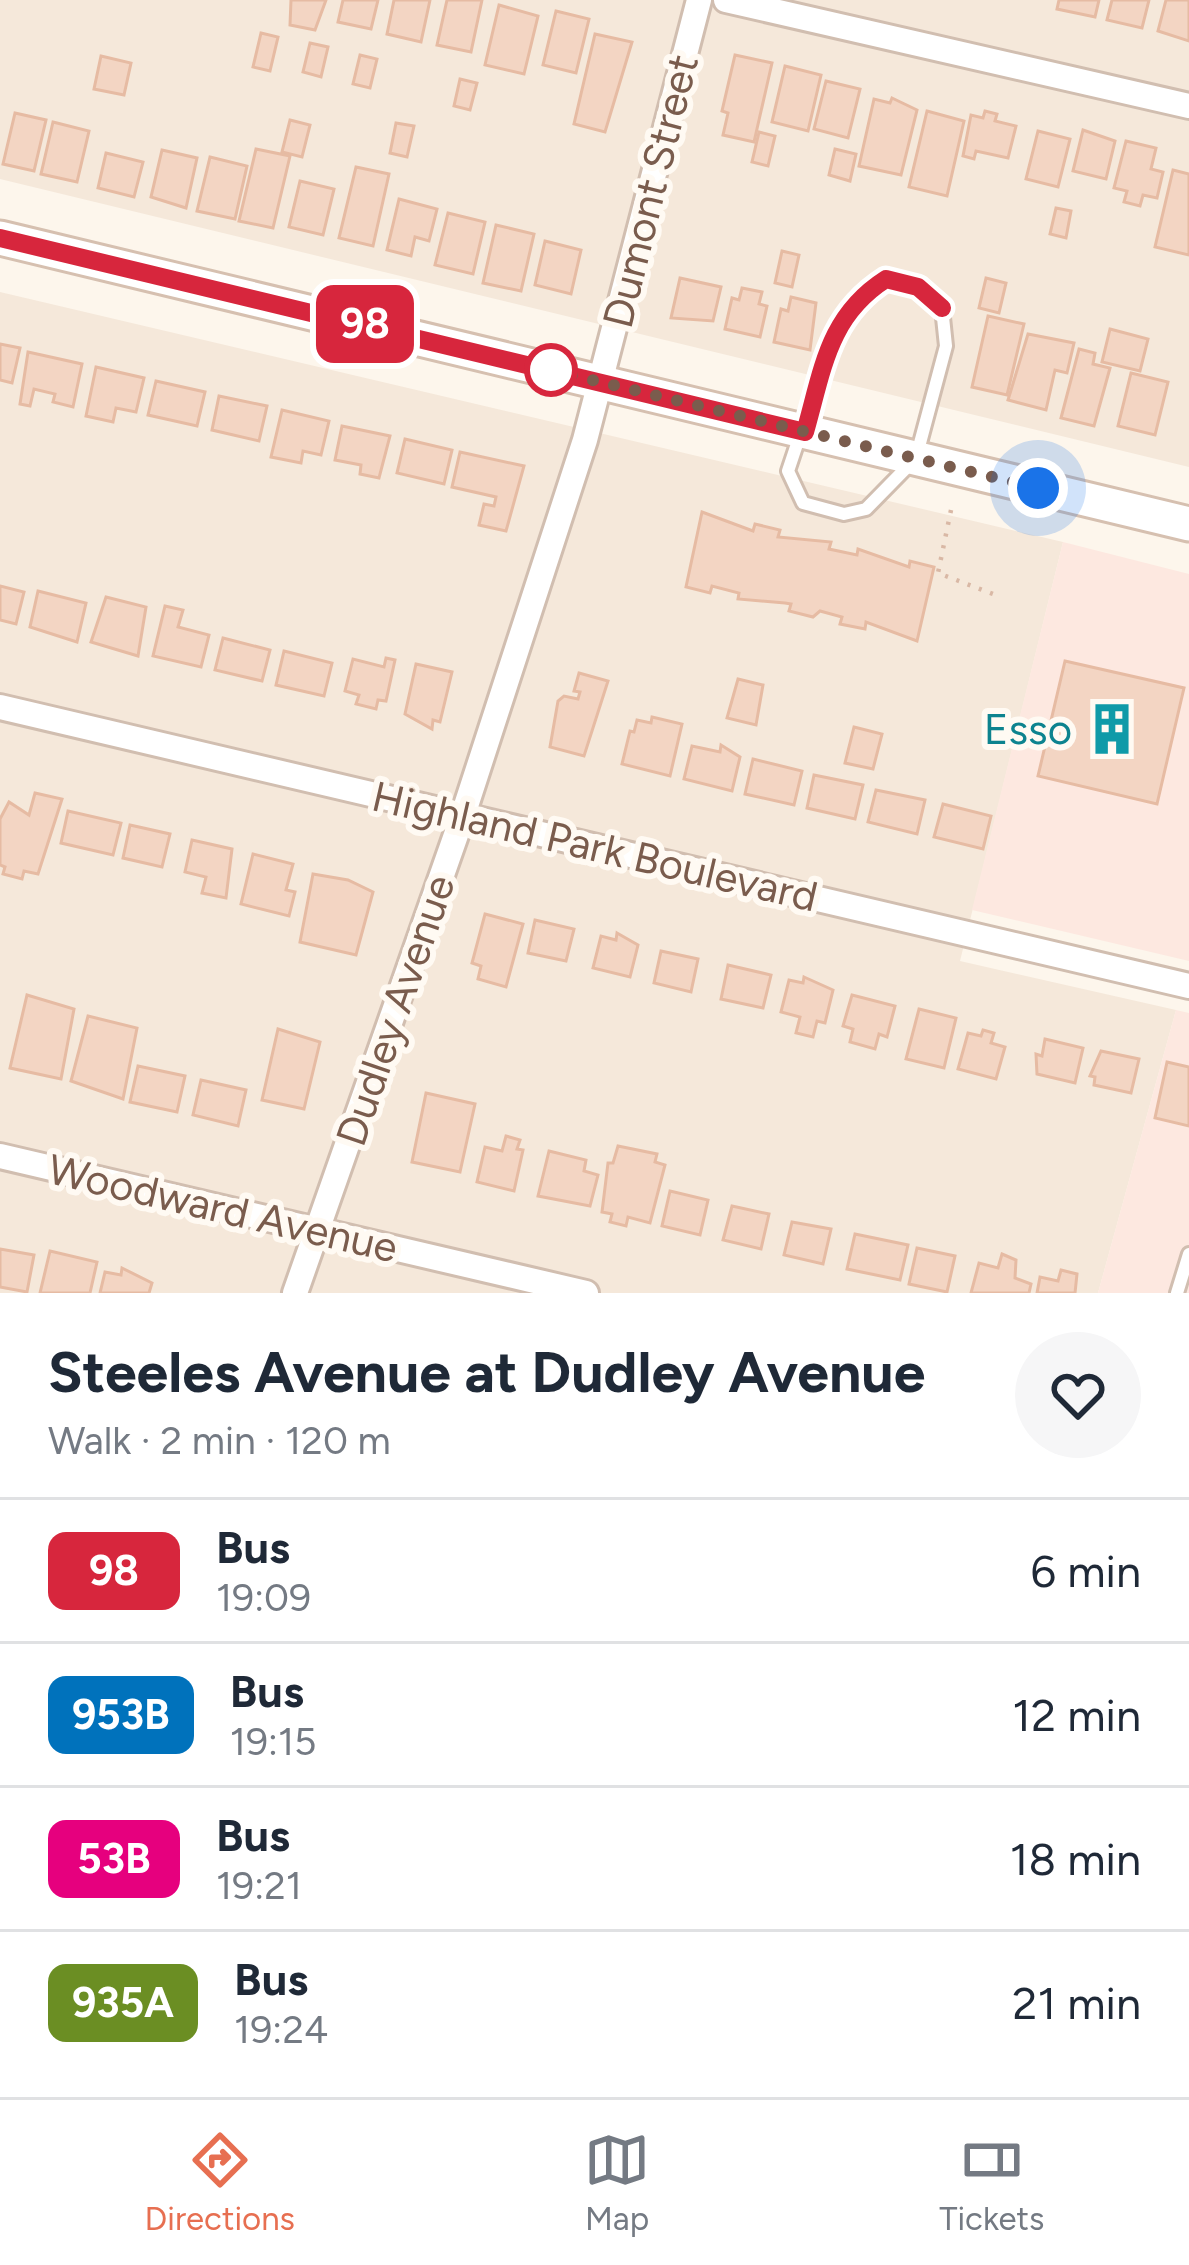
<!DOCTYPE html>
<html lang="en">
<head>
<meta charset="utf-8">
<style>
	body { margin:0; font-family:Figtree,sans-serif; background:#f6f6f7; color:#1f2937; height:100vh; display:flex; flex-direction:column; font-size:45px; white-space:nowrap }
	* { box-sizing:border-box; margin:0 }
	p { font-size:39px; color:#747a83 }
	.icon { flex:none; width:66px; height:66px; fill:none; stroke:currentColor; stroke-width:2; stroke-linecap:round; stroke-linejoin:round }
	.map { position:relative; height:1293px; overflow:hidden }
	.drawer { display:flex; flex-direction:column; background:#fff; flex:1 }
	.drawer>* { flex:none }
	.badge { padding:0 24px; border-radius:18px; font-size:42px; line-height:78px }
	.you { position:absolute; width:60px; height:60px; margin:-30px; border:9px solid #fff; border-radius:50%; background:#1a73e8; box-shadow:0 0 0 18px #1a73e833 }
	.map>.badge { position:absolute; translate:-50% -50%; box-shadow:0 0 0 6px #fff }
	.round { display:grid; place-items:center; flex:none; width:126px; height:126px; border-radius:63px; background:#f6f6f7 }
	.headline { display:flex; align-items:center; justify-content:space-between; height:204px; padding:0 48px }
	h1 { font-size:57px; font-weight:700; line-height:90px }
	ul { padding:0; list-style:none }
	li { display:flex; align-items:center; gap:36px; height:144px; padding:0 48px; border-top:3px solid #e0e1e3 }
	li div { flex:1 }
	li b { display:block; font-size:45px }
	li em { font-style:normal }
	li .badge { min-width:132px; font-weight:700; text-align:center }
	.tabs { display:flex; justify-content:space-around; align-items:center; height:168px; border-top:3px solid #e0e1e3; background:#fff; font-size:33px; color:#747a83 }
	.tabs a { display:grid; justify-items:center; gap:6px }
	.tabs .active { color:#e76f51 }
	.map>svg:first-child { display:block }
	.residential { fill:#f5e8da }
	.commercial { fill:#fde8e0 }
	.building { fill:#f3d5c3; stroke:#e6bba3; stroke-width:3 }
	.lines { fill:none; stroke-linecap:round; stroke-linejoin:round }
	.lane-casing { stroke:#d1beb0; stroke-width:18 }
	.street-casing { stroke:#d1beb0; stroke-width:30 }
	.secondary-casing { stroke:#d6c0b0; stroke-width:39 }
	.path { stroke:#d9b8a5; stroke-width:4.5; stroke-dasharray:3 9; stroke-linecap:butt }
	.lane { stroke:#fff; stroke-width:12 }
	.street { stroke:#fff; stroke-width:24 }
	.secondary { stroke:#fff; stroke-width:33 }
	.line-casing { stroke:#fff; stroke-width:27 }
	.line { stroke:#d7263d; stroke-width:18 }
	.walk { stroke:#7a5c4d; stroke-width:12; stroke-dasharray:0 21.6 }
	.stop-dot { fill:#fff; stroke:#d7263d; stroke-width:6 }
	.labels { text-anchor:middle; stroke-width:12; stroke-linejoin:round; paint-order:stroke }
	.street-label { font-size:42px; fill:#7a5c4d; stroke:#fffaf3 }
	.culture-label { font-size:42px; fill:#0d838f; stroke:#fffaf3; text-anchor:end }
</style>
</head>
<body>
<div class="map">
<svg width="1189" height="1293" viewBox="0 0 1189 1293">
	<rect width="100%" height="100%" fill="#fdf6ec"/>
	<g class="residential">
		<polygon points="0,0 1189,0 1189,467 0,179"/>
		<polygon points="0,292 1063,542 960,961 1176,1010 1098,1293 0,1293"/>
	</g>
	<g class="commercial">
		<polygon points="1063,542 1189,574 1189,961 972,910"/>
		<polygon points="1176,1010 1189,1013 1189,1293 1098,1293"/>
	</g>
	<g class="building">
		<polygon points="291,0 326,0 315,30 290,25"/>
		<polygon points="343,0 378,0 371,29 338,22"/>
		<polygon points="394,0 430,0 421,42 387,34"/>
		<polygon points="447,0 482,0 471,52 437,45"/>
		<polygon points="1059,0 1099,0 1095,17 1057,9"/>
		<polygon points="1112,0 1149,0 1142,28 1107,20"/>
		<polygon points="1166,0 1189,0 1189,41 1158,31"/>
		<polygon points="499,5 538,16 524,74 485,65"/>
		<polygon points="556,11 589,19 576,73 543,65"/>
		<polygon points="261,33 278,37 270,71 253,67"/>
		<polygon points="595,34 632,42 605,132 574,124"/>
		<polygon points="310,43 328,47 321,77 303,72"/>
		<polygon points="360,55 377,59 370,88 353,84"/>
		<polygon points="735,55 772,63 754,142 723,135 728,113 722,111"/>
		<polygon points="101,56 131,63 124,95 94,89"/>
		<polygon points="785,66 821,75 808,131 772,122"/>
		<polygon points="460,79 477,83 470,110 454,106"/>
		<polygon points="826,81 860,89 848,138 814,129"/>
		<polygon points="892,98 917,110 901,175 859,166 874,99 890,103"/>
		<polygon points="927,111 964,121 947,196 909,187"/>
		<polygon points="985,111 997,114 995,121 1016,126 1008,158 976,151 974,159 963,156 971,115 983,118"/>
		<polygon points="15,113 46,120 34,171 3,164"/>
		<polygon points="290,120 310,125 302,157 282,152"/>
		<polygon points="53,122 89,131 77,182 41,174"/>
		<polygon points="396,123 414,126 407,157 390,153"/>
		<polygon points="1083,130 1115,141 1106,179 1073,171"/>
		<polygon points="1038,131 1070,139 1058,187 1026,179"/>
		<polygon points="759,132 775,136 768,166 752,162"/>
		<polygon points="1126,141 1156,148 1151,169 1163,172 1157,198 1143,195 1140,206 1124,202 1127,191 1114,188"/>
		<polygon points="256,149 290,156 273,228 239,221"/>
		<polygon points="835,149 856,154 850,181 829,175"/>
		<polygon points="162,150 197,158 186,208 151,197"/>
		<polygon points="106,153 143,162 134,197 98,188"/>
		<polygon points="210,157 247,166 235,219 197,211"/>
		<polygon points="356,167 389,174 373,246 339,238"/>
		<polygon points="1173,170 1189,174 1189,255 1155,247"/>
		<polygon points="300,181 334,189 323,235 289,227"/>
		<polygon points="399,199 437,209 429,241 415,237 411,256 387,250"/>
		<polygon points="1056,208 1071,211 1066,238 1050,234"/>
		<polygon points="448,213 485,222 473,274 435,265"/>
		<polygon points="496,225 534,234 521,291 483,283"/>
		<polygon points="545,241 581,250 571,294 535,285"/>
		<polygon points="782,251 799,255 792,287 775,283"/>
		<polygon points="680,278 721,287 713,321 671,318"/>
		<polygon points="986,278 1006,283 999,313 979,308"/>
		<polygon points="742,288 762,292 759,304 767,306 760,337 725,329 732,298 739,300"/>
		<polygon points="791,297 816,303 810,350 774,342 781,309 788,311"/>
		<polygon points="988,316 1024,324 1007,395 972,387"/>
		<polygon points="1110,329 1148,339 1140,371 1102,362"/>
		<polygon points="1028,334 1074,343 1067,373 1055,370 1046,410 1008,400"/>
		<polygon points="0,344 20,348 12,383 0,380"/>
		<polygon points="1079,349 1095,353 1093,364 1110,368 1094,426 1061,418"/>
		<polygon points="28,352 82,364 73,407 53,402 55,394 34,389 30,406 20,404"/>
		<polygon points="96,367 144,378 136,412 116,408 113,422 86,416"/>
		<polygon points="1131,373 1168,382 1155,435 1118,426"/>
		<polygon points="156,381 205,392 197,426 148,415"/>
		<polygon points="219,396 267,406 259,441 212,430"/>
		<polygon points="282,410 329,421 321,455 303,451 301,463 271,457"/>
		<polygon points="342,426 390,436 379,478 360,474 361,465 335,460"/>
		<polygon points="405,439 452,450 444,484 397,473"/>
		<polygon points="460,452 524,466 506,531 479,525 484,504 494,506 496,497 452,487"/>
		<polygon points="702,512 753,531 755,524 780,530 778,537 831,542 829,549 857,555 858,549 909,567 910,561 934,567 917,641 866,622 865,629 840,624 842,617 820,611 813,617 789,611 791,604 785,603 738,599 739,593 712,586 710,593 686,587"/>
		<polygon points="0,586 24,592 16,624 0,620"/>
		<polygon points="38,591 86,603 77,642 30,627"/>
		<polygon points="106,597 146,607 138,656 91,642"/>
		<polygon points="165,606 183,610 178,627 209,635 201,667 153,656"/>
		<polygon points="223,638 270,650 262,681 215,670"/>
		<polygon points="284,651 332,663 324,696 276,685"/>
		<polygon points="386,658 395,660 386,701 378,700 376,709 356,704 359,695 345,691 353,659 384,667"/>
		<polygon points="1065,661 1184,688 1157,804 1038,776"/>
		<polygon points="416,664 452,672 440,722 433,720 432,729 405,714"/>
		<polygon points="579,673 608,681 584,756 550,747 558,701 564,696 578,699 580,692 574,691"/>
		<polygon points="738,679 763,685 756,725 727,718"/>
		<polygon points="652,717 682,724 670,776 622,764 630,731 634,732 637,720 651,723"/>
		<polygon points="854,727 882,734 873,769 845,763"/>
		<polygon points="721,745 740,757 732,791 684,779 692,746 720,752"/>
		<polygon points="753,759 802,771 794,805 745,794"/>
		<polygon points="814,775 863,785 855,819 807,808"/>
		<polygon points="876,790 925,800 917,834 868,822"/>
		<polygon points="35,793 62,799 38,874 24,871 22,879 3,874 5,867 0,865 0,819 9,802 29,815"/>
		<polygon points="943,804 991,816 983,849 934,837"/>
		<polygon points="68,811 121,823 113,855 61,843"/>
		<polygon points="130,825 170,834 162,867 123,858"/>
		<polygon points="192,840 232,849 226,898 202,893 206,877 185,872"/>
		<polygon points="253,854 293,864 286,890 295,892 289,916 241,904"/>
		<polygon points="313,874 348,880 373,892 356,955 300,942"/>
		<polygon points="485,914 523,924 506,987 478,979 481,966 472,963"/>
		<polygon points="535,920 574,929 566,961 528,953"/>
		<polygon points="617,933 638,945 630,977 593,968 601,936 616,940"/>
		<polygon points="661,951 698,959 691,992 654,983"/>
		<polygon points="728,965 771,975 763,1008 721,999"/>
		<polygon points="804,977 833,990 825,1023 817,1021 813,1037 796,1033 800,1017 781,1012 789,980 803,983"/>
		<polygon points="27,995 74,1009 61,1079 10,1068"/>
		<polygon points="852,995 895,1006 887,1037 879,1034 875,1049 850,1042 853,1029 843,1026"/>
		<polygon points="919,1009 956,1018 944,1068 906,1059"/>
		<polygon points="88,1016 137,1028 123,1099 71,1081"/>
		<polygon points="278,1029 320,1042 304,1109 262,1100"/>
		<polygon points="983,1030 994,1033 991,1043 1005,1047 996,1079 958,1069 968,1033 981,1036"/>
		<polygon points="1045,1039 1083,1048 1075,1083 1037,1074 1036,1054 1042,1056"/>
		<polygon points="1101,1051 1139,1059 1131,1093 1094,1085 1095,1077 1090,1076"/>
		<polygon points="1167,1062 1189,1067 1189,1126 1155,1118"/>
		<polygon points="138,1066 185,1076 177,1112 130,1102"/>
		<polygon points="201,1080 246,1090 238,1126 193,1115"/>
		<polygon points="426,1093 475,1104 460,1172 412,1162"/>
		<polygon points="506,1136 520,1140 517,1149 523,1150 514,1191 477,1182 485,1147 502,1151"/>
		<polygon points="618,1146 657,1154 655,1162 665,1165 650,1223 628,1217 626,1226 610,1222 612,1214 602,1212 608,1163 613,1163"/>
		<polygon points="549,1151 586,1160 584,1171 598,1175 590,1206 538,1196"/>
		<polygon points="670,1191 708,1200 700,1235 662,1226"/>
		<polygon points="732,1206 769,1214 761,1249 723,1240"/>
		<polygon points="792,1222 831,1229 823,1264 784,1255"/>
		<polygon points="855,1234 908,1245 900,1280 847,1269"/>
		<polygon points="917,1248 955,1256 947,1292 909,1284"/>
		<polygon points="0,1249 34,1255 27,1292 0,1287"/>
		<polygon points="50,1251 97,1262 90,1293 40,1293"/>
		<polygon points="1002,1254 1016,1260 1015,1278 1031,1284 1029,1293 971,1293 979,1263 998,1268"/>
		<polygon points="122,1268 152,1283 149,1293 100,1293 105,1272 121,1275"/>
		<polygon points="1061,1270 1077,1274 1075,1293 1037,1293 1040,1277 1058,1281"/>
	</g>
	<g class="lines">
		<g class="lane-casing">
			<g id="lane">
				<polygon points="887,279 918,287 942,308 946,346 916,458 866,509 844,514 803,503 788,471 836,327 856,298"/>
				<polyline points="1177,1293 1189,1254"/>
			</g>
		</g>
		<g class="street-casing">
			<g id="street">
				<polyline points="726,0 1189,106"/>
				<polyline points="0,707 1189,986"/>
				<polyline points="0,1156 586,1293"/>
				<polyline points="295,1293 463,815 585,440 699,0"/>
			</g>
		</g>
		<g class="secondary-casing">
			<polyline id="secondary" points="0,238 1189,524"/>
		</g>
		<polyline class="path" points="951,510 938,573 1001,597"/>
		<use href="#lane" class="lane"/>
		<use href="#street" class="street"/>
		<use href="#secondary" class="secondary"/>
	</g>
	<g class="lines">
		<g class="line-casing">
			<path id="line" d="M0,238L805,432C823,369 828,316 886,279L918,287L942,308"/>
		</g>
		<use href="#line" class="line"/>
		<polyline class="walk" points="551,370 1038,488"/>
	</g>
	<defs>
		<g id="building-bare" transform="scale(4.14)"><path d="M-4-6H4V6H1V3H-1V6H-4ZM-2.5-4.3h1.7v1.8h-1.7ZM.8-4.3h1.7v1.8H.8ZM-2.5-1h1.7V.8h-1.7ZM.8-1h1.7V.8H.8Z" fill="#0f9aa8" stroke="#fffaf3" stroke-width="2.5" paint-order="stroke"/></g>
	</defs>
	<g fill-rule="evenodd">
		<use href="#building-bare" x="1112" y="729"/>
	</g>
	<circle class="stop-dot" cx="551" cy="370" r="24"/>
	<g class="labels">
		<g class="street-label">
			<text transform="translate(650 191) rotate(-76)" y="15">Dumont Street</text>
			<text transform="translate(595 846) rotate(13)" y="15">Highland Park Boulevard</text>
			<text transform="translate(395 1010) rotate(-71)" y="15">Dudley Avenue</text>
			<text transform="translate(223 1208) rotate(13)" y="15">Woodward Avenue</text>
		</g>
		<g class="culture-label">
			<text x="1072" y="744">Esso</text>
		</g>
	</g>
</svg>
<div class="you" style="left:1038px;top:488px"></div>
<b class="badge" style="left:365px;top:324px;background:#d7263d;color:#fff">98</b>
</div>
<section class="drawer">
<div class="headline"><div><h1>Steeles Avenue at Dudley Avenue</h1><p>Walk · 2 min · 120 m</p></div><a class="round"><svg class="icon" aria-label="heart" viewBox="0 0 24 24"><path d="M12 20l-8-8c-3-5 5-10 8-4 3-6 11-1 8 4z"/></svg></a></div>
<ul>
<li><span class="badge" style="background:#d7263d;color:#fff">98</span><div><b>Bus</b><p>19:09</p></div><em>6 min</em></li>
<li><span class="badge" style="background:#0072bc;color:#fff">953B</span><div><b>Bus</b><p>19:15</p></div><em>12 min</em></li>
<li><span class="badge" style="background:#e6007e;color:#fff">53B</span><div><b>Bus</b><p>19:21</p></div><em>18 min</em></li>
<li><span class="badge" style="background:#6b8e23;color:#fff">935A</span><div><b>Bus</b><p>19:24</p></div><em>21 min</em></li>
</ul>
</section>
<nav class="tabs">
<a class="active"><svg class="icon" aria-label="directions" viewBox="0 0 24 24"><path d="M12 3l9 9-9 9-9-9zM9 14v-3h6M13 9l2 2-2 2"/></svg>Directions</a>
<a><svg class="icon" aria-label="map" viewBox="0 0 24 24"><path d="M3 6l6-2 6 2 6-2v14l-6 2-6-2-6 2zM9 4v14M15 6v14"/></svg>Map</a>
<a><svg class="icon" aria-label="tickets" viewBox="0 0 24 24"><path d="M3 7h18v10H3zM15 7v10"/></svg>Tickets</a>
</nav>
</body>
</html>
